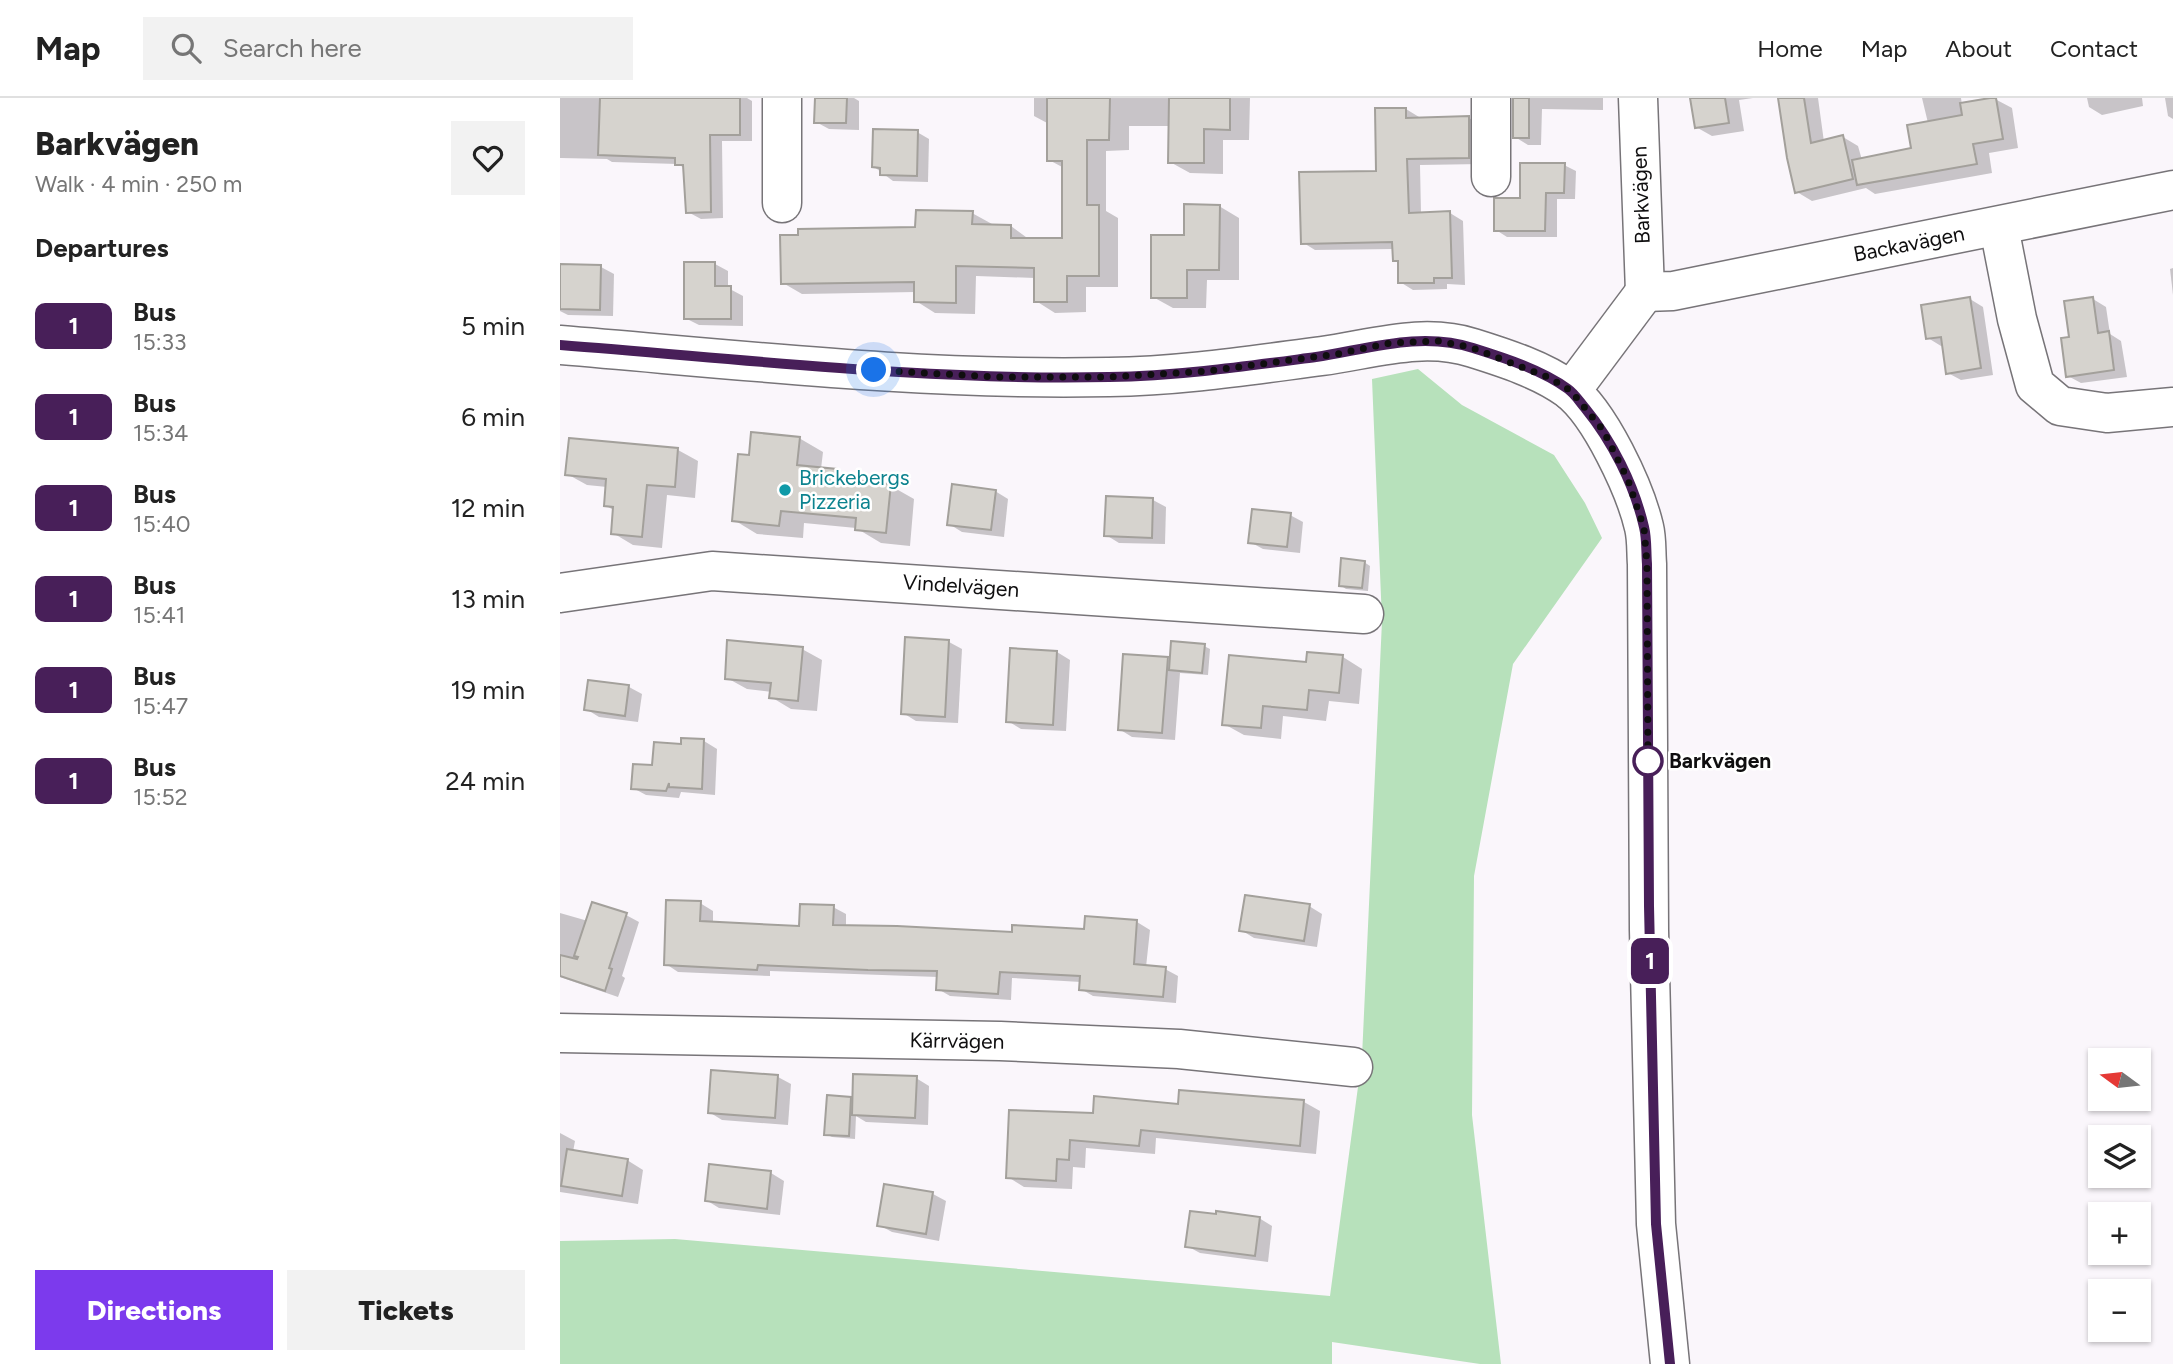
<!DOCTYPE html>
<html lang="en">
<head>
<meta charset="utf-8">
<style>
	body { margin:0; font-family:Figtree,sans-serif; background:#f2f2f2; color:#222; height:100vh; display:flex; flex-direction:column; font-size:26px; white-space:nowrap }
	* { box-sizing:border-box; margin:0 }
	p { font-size:23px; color:#767676 }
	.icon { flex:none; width:38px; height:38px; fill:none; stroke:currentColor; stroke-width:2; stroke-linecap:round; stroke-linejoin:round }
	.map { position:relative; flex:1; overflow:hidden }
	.panel { display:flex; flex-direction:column; background:#fff; width:560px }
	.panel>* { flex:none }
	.badge { padding:0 14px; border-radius:10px; font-size:24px; line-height:46px }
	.needle { width:46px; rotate:285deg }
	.tools { position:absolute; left:1528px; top:950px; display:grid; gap:14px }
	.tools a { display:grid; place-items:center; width:63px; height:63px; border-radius:0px; background:#fff; box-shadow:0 2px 5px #0004; font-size:35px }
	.you { position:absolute; width:35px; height:35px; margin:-18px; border:5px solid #fff; border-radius:50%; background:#1a73e8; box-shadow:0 0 0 10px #1a73e833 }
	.map>.badge { position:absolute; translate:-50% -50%; box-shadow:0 0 0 4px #fff }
	h2 { padding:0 35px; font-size:26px; line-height:63px }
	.round { display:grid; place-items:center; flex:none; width:74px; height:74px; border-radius:0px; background:#f2f2f2 }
	.head { display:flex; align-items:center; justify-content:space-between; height:119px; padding:0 35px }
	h1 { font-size:33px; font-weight:800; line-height:52px }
	.action { display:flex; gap:14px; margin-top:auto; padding:14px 35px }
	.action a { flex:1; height:80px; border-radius:0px; background:#7c3aed; color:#fff; font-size:28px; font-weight:800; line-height:80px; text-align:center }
	.action a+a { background:#f2f2f2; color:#222 }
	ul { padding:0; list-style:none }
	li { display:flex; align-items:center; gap:21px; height:91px; padding:0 35px }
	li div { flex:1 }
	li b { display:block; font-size:26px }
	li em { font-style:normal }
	li .badge { min-width:77px; font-weight:700; text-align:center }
	header { display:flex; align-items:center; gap:42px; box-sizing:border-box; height:98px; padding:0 35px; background:#fff; border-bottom:2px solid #e0e0e0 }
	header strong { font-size:33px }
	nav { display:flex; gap:38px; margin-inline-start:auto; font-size:24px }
	.search { width:490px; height:63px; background:#f2f2f2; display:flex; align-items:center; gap:18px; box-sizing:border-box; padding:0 24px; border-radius:0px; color:#767676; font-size:26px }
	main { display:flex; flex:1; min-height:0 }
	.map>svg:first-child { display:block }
	.green { fill:#b7e1bb }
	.shadow { fill:#0003 }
	.building { fill:#d6d3ce; stroke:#a3a09b; stroke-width:2 }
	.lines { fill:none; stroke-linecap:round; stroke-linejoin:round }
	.minor-casing { stroke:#777478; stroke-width:41 }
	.minor { stroke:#fff; stroke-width:38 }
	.line-casing { stroke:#fff; stroke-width:16 }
	.line { stroke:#481f59; stroke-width:10 }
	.walk { stroke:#0f0e0f; stroke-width:7; stroke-dasharray:0 12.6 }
	.culture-dot { fill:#0f9aa8; stroke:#fff; stroke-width:2.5 }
	.stop-dot { fill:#fff; stroke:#481f59; stroke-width:3.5 }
	.labels { text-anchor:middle; stroke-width:5; stroke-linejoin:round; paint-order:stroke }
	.street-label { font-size:21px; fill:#0f0e0f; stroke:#fff }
	.culture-label { font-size:21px; fill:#0d838f; stroke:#fff; text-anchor:start }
	.stop-label { font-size:21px; font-weight:bold; fill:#0f0e0f; stroke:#fff; text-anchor:start }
</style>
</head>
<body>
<header>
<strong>Map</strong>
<div class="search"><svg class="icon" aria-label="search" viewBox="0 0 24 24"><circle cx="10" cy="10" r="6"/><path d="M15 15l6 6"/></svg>Search here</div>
<nav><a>Home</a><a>Map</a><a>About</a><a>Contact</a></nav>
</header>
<main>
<section class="panel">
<div class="head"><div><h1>Barkvägen</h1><p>Walk · 4 min · 250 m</p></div><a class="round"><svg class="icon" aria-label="heart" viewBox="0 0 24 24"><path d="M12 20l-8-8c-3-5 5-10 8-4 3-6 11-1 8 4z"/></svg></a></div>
<h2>Departures</h2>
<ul>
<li><span class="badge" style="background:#481f59;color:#fff">1</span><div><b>Bus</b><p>15:33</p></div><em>5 min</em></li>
<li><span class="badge" style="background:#481f59;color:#fff">1</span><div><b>Bus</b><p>15:34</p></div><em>6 min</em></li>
<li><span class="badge" style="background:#481f59;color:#fff">1</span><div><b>Bus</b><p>15:40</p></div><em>12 min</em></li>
<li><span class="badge" style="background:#481f59;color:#fff">1</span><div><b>Bus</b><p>15:41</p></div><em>13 min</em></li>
<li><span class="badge" style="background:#481f59;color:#fff">1</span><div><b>Bus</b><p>15:47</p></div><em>19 min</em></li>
<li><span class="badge" style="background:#481f59;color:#fff">1</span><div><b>Bus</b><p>15:52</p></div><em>24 min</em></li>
</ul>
<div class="action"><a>Directions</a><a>Tickets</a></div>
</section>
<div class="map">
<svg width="1613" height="1266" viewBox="0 0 1613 1266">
	<rect width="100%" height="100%" fill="#faf6fb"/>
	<polygon class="green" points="858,271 902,307 994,357 1025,405 1042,440 953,566 914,778 912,1017 941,1266 920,1266 772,1244 772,1266 0,1266 0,1143 115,1141 770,1198 802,959 822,523 812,281"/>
	<g class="shadow">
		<polygon points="0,0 187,0 192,3 192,43 162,43 163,120 141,121 128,114 125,70 117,66 52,64 47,61 0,60"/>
		<polygon points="257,0 294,0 299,3 299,32 269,31 256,24"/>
		<polygon points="474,0 690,0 689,42 663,42 663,76 630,75 610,64 610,28 569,28 569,52 546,53 546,113 558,120 558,189 526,189 526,214 495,215 476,203 475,180 416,178 415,216 375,215 356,203 356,194 242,196 223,185 357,131 412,115 432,126 432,128 451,128 470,142 504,141 504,70 489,62 489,26 474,18"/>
		<polygon points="954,0 1043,0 1043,12 982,11 981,47 968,47 955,39"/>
		<polygon points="1132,0 1193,0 1179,2 1184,33 1152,38 1136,29"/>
		<polygon points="1220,0 1258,0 1264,44 1283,39 1298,48 1302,62 1353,52 1368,25 1362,0 1401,0 1402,7 1435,1 1452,10 1458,50 1429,55 1432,75 1315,96 1306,90 1252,103 1237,94"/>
		<polygon points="1527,0 1582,0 1583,8 1542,17 1529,9"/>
		<polygon points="1605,0 1613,0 1613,21 1608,18"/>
		<polygon points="846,11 859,19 859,21 909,20 922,28 922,66 860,67 861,116 890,115 903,123 905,187 887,186 887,191 853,192 840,184 840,165 835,162 834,151 755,152 742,144 818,74"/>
		<polygon points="357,34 369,41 368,84 333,83 313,68"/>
		<polygon points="1004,67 1016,73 1015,101 997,101 997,139 947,139 936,132 962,101"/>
		<polygon points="659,108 679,120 679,182 647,182 646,210 613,210 593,199 625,138"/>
		<polygon points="155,166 168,173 168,190 183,198 183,228 139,227 125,220"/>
		<polygon points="0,167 41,169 54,176 53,218 8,217 0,213"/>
		<polygon points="1613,170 1613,197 1610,171"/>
		<polygon points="1410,201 1423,209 1433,277 1401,282 1388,275 1384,247 1381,248 1368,240"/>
		<polygon points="1533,201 1546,209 1550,236 1561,243 1567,279 1521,285 1508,278 1511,240"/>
		<polygon points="239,340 263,354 261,371 276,373 296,384 331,388 354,401 350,448 321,445 296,430 244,425 243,440 197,436 174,422"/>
		<polygon points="11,342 118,352 138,363 135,400 107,397 102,450 73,447 53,435 55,413 45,407 47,389 27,387 7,376"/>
		<polygon points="435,393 448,401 444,439 402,434 389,426"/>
		<polygon points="593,402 606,409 605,446 559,445 546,437"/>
		<polygon points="730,417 743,424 740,455 703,451 690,444"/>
		<polygon points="804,464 810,468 808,493 786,491 780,487"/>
		<polygon points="346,541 389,544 402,551 398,625 356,623 343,615"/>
		<polygon points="644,548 650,551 648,577 620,575 615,642 572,639 559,631 607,561 611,564"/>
		<polygon points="242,551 262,562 257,613 231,611 211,599 212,594 187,591 167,580"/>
		<polygon points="497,554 510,562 506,633 461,631 448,623"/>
		<polygon points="783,559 802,571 799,606 769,603 766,623 723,618 721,641 684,637 664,626 747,566"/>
		<polygon points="29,584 69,589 82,596 78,624 39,619 26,611"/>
		<polygon points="144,643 157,651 155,697 121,694 119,700 86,697 73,690 122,647"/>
		<polygon points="140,805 153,813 153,825 241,830 273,809 286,816 286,829 454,836 526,832 577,824 590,832 586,869 605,871 618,878 616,905 533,898 521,891 521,884 452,880 451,902 390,898 378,891 378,879 210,873 210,878 118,874 106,866"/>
		<polygon points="749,808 762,816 757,849 694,840 681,832"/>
		<polygon points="0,815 28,823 66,817 79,824 62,878 65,880 58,899 0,879"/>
		<polygon points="218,979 231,986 228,1027 162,1022 149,1014"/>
		<polygon points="356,980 369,988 368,1027 306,1024 296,1018 295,1041 272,1039 266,1036 291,1001 294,1002"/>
		<polygon points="744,1004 760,1013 756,1056 596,1040 595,1056 526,1050 525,1070 513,1069 512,1091 464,1089 448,1079 535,1017 620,1008"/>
		<polygon points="0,1035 15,1043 13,1054 67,1062 83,1072 78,1106 0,1094"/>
		<polygon points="150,1068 211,1075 224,1083 220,1117 159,1110 146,1102"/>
		<polygon points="326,1088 373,1096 386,1103 379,1143 332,1134 319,1127"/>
		<polygon points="699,1120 712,1128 708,1164 640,1155 627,1148"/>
	</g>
	<g class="building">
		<polygon points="40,0 180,0 180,37 150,37 151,114 126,115 123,67 115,67 115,60 38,57"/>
		<polygon points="255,0 287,0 286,25 254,25"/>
		<polygon points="487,0 550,0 549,42 527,42 527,107 539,107 539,178 507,178 507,204 474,204 474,170 396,168 396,205 354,204 354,184 221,186 220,137 238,137 238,131 355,129 356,112 413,113 412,126 451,127 451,140 502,140 502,63 487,63"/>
		<polygon points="609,0 670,0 670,32 644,31 644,65 608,65"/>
		<rect x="953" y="0" width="16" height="40"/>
		<polygon points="1130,0 1165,0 1169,25 1135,30"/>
		<polygon points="1218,0 1244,0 1251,45 1283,37 1293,81 1235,95 1227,60"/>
		<polygon points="1430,0 1436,0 1443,41 1413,46 1417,66 1297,87 1292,62 1351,50 1347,27 1402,17 1400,5"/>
		<polygon points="815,10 846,10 846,20 909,18 909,60 847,61 849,115 890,113 892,180 874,180 874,185 838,185 838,163 833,163 832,144 741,146 739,74 816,73"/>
		<polygon points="313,31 358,32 357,78 320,77 320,70 312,69"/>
		<polygon points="960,65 1005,65 1004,95 986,95 985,133 934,133 934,100 960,100"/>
		<polygon points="624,106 660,107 659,172 627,172 627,200 591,200 591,137 624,137"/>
		<polygon points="124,164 155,164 155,188 171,188 171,221 124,221"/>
		<polygon points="0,166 41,167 40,212 0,211"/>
		<polygon points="1410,199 1421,270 1386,276 1381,239 1366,241 1361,207"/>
		<polygon points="1533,199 1538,235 1549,233 1554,272 1506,279 1501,240 1509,239 1504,203"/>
		<polygon points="191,334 240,339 237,367 277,371 276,380 331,386 326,435 295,432 296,420 221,413 219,428 172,423 178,356 189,357"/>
		<polygon points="9,340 118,350 115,389 87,387 82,439 51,436 53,409 44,408 46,381 5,377"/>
		<polygon points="392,386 436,392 431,432 387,427"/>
		<polygon points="546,398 593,400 592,440 544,438"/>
		<polygon points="692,411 731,415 727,449 688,445"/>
		<polygon points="781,460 805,463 802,490 779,488"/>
		<polygon points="345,539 389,542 385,619 341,616"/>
		<polygon points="167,542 243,549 238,603 209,600 211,585 165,581"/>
		<polygon points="611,543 645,546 642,575 609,572"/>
		<polygon points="450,550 497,553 493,627 446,624"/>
		<polygon points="747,554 783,557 779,595 749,592 747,612 703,608 701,630 662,627 669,557 746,564"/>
		<polygon points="563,556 608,559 602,635 558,632"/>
		<polygon points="28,582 69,587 65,618 24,612"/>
		<polygon points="121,640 144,641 142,691 109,689 109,685 106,693 71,691 73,666 92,667 94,644 121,646"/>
		<polygon points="685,797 750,806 744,843 679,833"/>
		<polygon points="106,802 141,803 140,823 239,828 240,806 274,807 273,827 337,828 452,834 452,827 524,831 525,818 577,822 574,866 606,869 603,899 519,892 520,878 440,874 438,896 376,892 377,873 308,872 198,867 197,872 104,867"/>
		<polygon points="32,804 67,815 49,870 52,871 45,893 0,878 0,857 17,861 18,859 14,858"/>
		<polygon points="151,972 218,977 215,1020 148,1015"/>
		<polygon points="293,976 357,978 355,1020 292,1017"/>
		<polygon points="619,992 744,1002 740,1048 581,1032 579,1048 510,1042 509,1062 497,1061 496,1083 446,1080 449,1012 533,1015 534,998 618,1006"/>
		<polygon points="267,997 291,999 289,1038 264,1037"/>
		<polygon points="7,1051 68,1061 62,1098 1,1088"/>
		<polygon points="149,1066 211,1073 207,1111 145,1103"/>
		<polygon points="324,1086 373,1094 366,1136 317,1128"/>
		<polygon points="630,1113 656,1116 656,1113 700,1119 695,1158 625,1149"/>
	</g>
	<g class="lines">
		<g class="minor-casing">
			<g id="minor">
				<polyline points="222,0 222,105"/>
				<polyline points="1078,0 1085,194"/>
				<polyline points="931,79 931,0"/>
				<polyline points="1439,129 1457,221 1475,287 1500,308 1547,315 1613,309"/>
				<polyline points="1085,194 1113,193 1613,92"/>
				<path d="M0,247C182,262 366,283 549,279C621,278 692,267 762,258C813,251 863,234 913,250C945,260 982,272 1008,291C1040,315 1075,391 1084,429C1087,441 1086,454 1087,466L1089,832L1096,1126L1110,1266"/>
				<polyline points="1011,293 1085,194"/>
				<polyline points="0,495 152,473 804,516"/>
				<polyline points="0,935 440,943 619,951 793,969"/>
			</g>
		</g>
		<use href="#minor" class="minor"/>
	</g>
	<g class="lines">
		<g class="line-casing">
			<path id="line" d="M0,247C183,261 366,283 549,279C619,278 688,268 756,259C808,251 861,233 913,250C945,260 982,272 1008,291C1015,296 1019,303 1025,310C1052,343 1074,386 1084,429C1087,441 1086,454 1087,466L1089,808L1096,1126L1110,1266"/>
		</g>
		<use href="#line" class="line"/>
		<polyline class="walk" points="314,272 435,279 551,279 648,273 777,256 830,245 878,243 910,249 990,280 1011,293 1043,332 1068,382 1084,430 1087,466 1088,663"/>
	</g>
	<circle class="culture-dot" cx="225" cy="392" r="7"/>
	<circle class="stop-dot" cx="1088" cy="663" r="14"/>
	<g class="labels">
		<g class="street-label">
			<text transform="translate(1081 97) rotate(-92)" y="7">Barkvägen</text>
			<text transform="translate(1349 146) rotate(-11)" y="7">Backavägen</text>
			<text transform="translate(401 488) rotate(4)" y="7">Vindelvägen</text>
			<text transform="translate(397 943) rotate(1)" y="7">Kärrvägen</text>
		</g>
		<g class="culture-label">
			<text x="239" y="387">Brickebergs<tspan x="239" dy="24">Pizzeria</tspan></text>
		</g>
		<g class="stop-label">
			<text x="1109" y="670">Barkvägen</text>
		</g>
	</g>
</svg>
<div class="tools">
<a><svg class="needle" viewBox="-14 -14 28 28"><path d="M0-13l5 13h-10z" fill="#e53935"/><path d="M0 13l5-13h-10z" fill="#767676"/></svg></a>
<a><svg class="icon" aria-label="layers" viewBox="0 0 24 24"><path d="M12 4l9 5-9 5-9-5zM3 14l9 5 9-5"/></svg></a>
<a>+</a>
<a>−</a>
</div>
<div class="you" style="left:314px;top:272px"></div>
<b class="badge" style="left:1090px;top:863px;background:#481f59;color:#fff">1</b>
</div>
</main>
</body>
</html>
